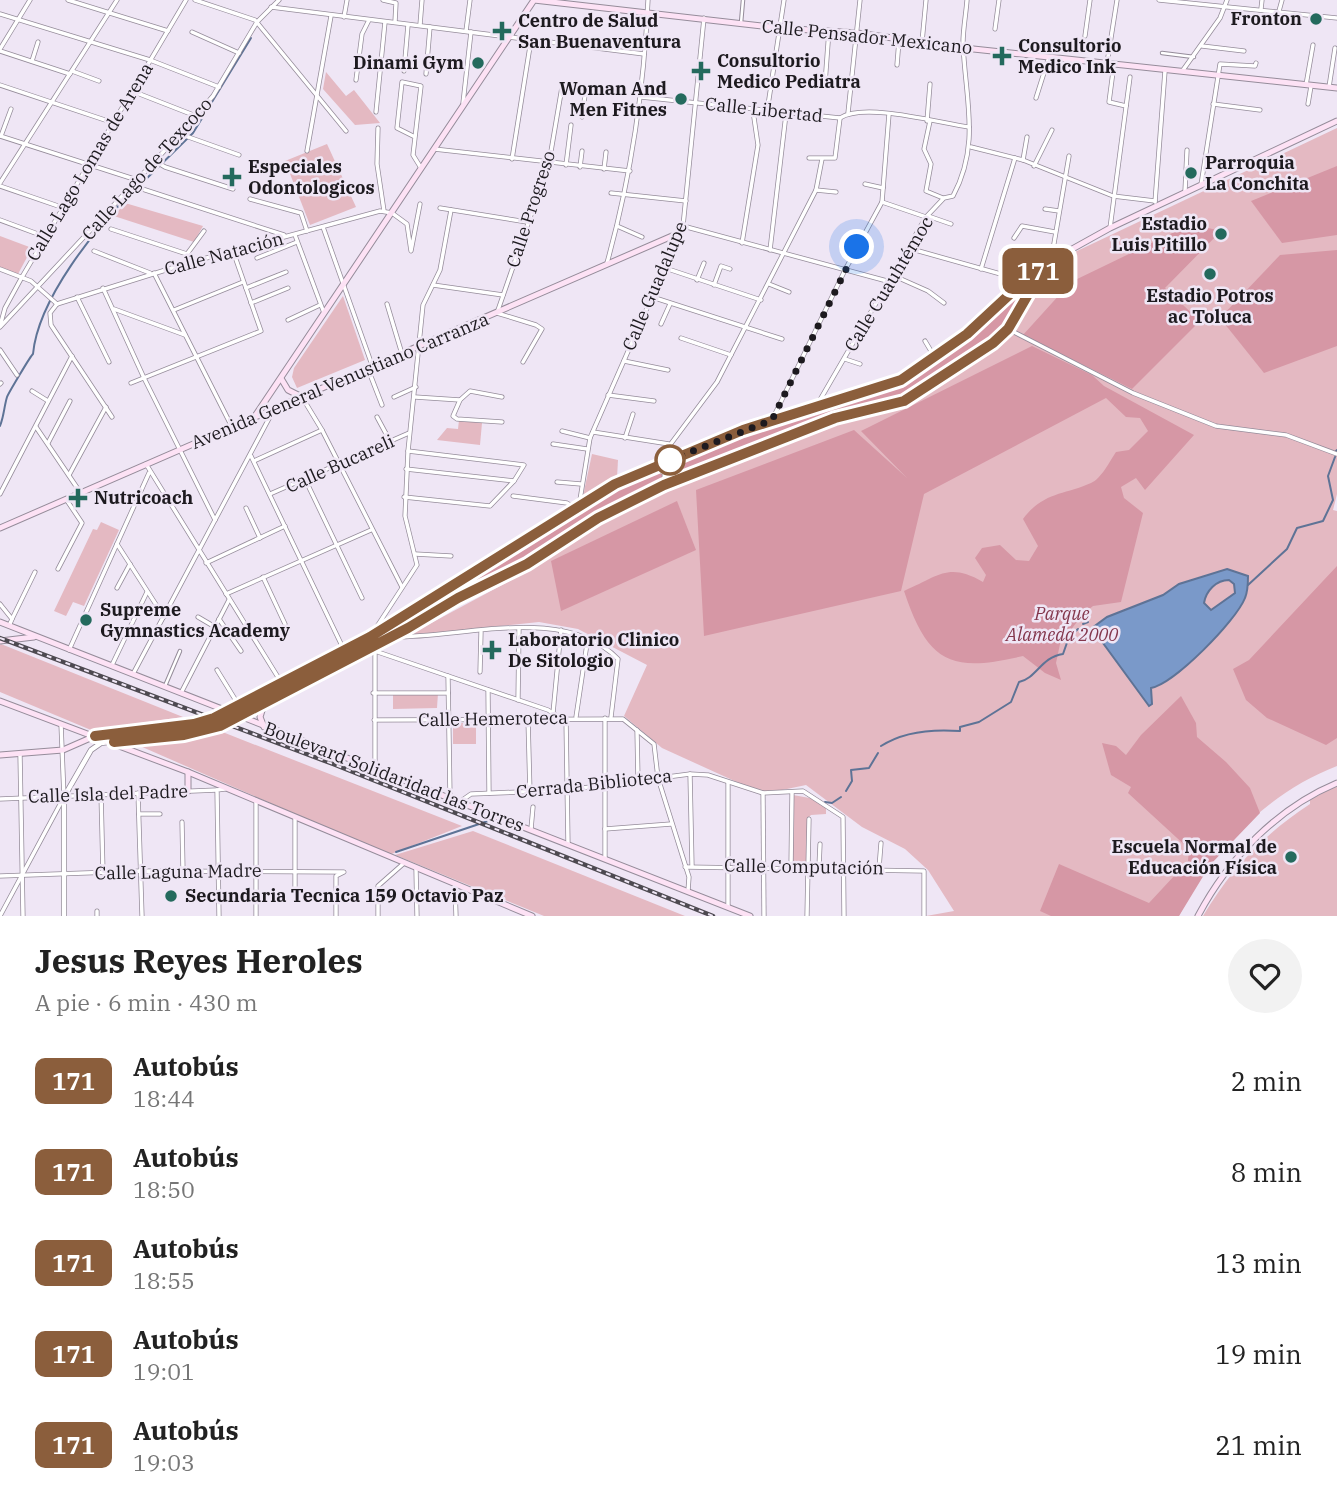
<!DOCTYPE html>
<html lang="es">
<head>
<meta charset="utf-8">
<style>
	body { margin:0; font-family:"IBM Plex Serif",serif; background:#f2f2f2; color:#222; height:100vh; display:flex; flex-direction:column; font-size:26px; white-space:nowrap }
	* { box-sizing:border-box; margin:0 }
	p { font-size:23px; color:#767676 }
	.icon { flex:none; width:38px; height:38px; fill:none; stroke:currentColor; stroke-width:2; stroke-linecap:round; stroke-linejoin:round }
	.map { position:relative; height:916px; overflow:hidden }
	.drawer { display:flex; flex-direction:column; background:#fff; flex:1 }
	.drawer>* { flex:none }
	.badge { padding:0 14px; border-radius:10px; font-size:24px; line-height:46px }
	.you { position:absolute; width:35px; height:35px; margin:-18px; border:5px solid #fff; border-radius:50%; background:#1a73e8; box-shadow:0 0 0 10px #1a73e833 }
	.map>.badge { position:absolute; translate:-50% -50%; box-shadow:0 0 0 4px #fff }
	.round { display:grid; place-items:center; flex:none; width:74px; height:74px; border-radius:37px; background:#f2f2f2 }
	.summary { display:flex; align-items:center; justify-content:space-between; height:119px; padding:0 35px }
	h1 { font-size:33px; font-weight:700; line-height:52px }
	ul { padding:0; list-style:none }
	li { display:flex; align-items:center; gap:21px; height:91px; padding:0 35px }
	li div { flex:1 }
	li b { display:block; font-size:26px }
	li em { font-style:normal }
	li .badge { min-width:77px; font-weight:700; text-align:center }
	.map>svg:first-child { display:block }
	.green { fill:#e4b9c2 }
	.forest { fill:#d697a5 }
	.water { fill:#7a99c9; stroke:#5e7396; stroke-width:2; fill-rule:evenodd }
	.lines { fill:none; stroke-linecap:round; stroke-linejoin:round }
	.stream { stroke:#5e7396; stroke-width:2 }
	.pedestrian-casing { stroke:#958c9a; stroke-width:4.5 }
	.minor-casing { stroke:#958c9a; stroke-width:5 }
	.tertiary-casing { stroke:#958c9a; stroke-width:6 }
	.secondary-casing { stroke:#958c9a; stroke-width:7 }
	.pedestrian { stroke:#fff; stroke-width:2.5 }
	.minor { stroke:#fff; stroke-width:3.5 }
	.tertiary { stroke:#fff; stroke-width:4.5 }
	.secondary { stroke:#fde2f5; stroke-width:5 }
	.rail-casing { stroke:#4e4a51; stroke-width:4.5 }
	.rail { stroke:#efe6f5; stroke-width:2; stroke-dasharray:5; stroke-linecap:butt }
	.line-casing { stroke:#fff; stroke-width:16 }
	.line { stroke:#8b5e3c; stroke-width:10 }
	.walk { stroke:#1d1a1f; stroke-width:7; stroke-dasharray:0 12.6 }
	.poi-dot { fill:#246a5d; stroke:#efe6f5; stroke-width:2.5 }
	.stop-dot { fill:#fff; stroke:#8b5e3c; stroke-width:3.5 }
	.labels { text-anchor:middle; stroke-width:5; stroke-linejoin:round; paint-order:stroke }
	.poi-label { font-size:18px; font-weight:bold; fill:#1d1a1f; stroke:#efe6f5; text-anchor:start }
	.street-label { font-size:18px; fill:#1d1a1f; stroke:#efe6f5 }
	.park-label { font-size:18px; font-style:italic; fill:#84374d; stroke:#efe6f5 }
</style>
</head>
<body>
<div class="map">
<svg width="1337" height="916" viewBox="0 0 1337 916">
	<rect width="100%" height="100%" fill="#efe6f5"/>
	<g class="green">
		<polygon points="326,72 346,96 354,90 380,123 355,125 323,89"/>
		<path d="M1337,128V494L1333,510L1337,511V766C1267,793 1212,850 1179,916H926L954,911L928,870L905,849L862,827L806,785L763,794L662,748L624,716L647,665L578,629L539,622L407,636L532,569L599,520L676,483L839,420L901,405L950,369L991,347L1014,326L1043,279L1058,260Z"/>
		<polygon points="327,144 356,207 310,225 285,161"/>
		<polygon points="125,203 203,226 194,242 114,216"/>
		<polygon points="0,236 32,248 18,274 0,268"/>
		<polygon points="343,296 365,360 297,388 292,377 294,368"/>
		<polygon points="459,420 482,423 480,445 437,440 447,428 458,429"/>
		<polygon points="592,454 618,460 617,478 583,496"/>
		<polygon points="101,522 119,530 84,606 73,602 66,616 54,611 93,529 97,530"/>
		<polygon points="0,645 1,644 183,717 91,730 0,692"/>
		<polygon points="438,693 437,708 393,709 393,695"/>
		<rect x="453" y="723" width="23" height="21"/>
		<polygon points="220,731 462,826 389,855 140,746"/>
		<path d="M1337,785V916H1203C1231,869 1264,834 1310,804V800Z"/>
		<polygon points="793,795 815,799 826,805 826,814 811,815 808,818 807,864 792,864"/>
		<polygon points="473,831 685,916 544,916 395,855"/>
	</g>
	<g class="forest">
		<polygon points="1337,166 1337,235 1282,243 1251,201"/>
		<polygon points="1191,224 1221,231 1165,288 1200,321 1132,389 1023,335 1071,282"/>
		<polygon points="1337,250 1337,346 1264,373 1220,318 1280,255"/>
		<polygon points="1033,281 1002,331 905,393 758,442 633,494 590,517 540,551 460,590 387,632 566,519 662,466 671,466 774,424 904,383"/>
		<path d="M1032,346L1092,375L1104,386L1194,435L1145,490L1136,478L1121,487L1124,498L1143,513L1121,602L1093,606L1083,614L1060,644L1056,663L1061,680L1045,673L1023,656C950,673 928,663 904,591C939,576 948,562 983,582L986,575L975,558L982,548L1000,545L1016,560L1029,561L1038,546L1023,519C1043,492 1064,495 1091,483C1101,479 1110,461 1116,452L1129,450L1148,431L1140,418L1126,417L1106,398L924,494L901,591L704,636L696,490L854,430L907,478L861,431Z"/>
		<polygon points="677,501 696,550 561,611 551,561"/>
		<polygon points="1337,566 1337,738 1326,745 1267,718 1246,700 1233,669 1249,660"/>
		<polygon points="1181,696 1196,723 1197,737 1226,762 1250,788 1260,813 1210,865 1179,916 1051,916 1040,911 1059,864 1149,903 1188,861 1189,849 1128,793 1131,787 1111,775 1102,743 1116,746 1126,755 1141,735"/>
	</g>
	<path class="water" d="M1227,569L1248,576C1248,583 1248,591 1245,598C1236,621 1174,684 1151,688L1152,704L1149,706L1092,628L1107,617L1163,595L1179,584ZM1229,580L1234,584L1235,593L1211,610L1204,603C1206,591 1216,580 1229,580Z"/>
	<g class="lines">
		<g class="stream">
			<polyline points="139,186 193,133 251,38"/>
			<path d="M0,426C4,416 4,407 7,397C8,394 31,355 33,354C38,299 96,227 135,189"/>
			<polyline points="1336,451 1337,450"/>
			<polyline points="1248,585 1287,549 1297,528 1323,521 1333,500 1328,476 1335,457"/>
			<polyline points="1083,624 1088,622"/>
			<path d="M881,746C904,731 933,729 960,731V727L979,722L1011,702L1019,682C1037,678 1041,657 1063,654L1069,637L1078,629"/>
			<polyline points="846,791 852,781 851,770 869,768 878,753"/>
			<polyline points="825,802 832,803 841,797"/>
			<polyline points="396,852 491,820"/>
		</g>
		<g class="pedestrian-casing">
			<g id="pedestrian">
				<polyline points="741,23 743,0"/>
				<polyline points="1162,53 1194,57"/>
				<polyline points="165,686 180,651"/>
			</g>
		</g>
		<g class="minor-casing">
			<g id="minor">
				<polyline points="68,0 168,31"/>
				<polyline points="195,0 255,20 346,131"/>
				<polyline points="383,0 396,3 395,22"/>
				<polyline points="1159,0 1337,18"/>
				<polyline points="271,7 644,54"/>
				<polyline points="1261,9 1262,0"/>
				<polyline points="1279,11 1282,0"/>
				<polyline points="0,14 150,60 219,87"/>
				<polyline points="344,17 347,0"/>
				<polyline points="420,25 422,0"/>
				<polyline points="995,29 999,0"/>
				<polyline points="466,31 470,0"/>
				<polyline points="192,32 239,53"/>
				<polyline points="1085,36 1090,0"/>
				<polyline points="922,42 926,0"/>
				<polyline points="1202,46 1244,51"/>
				<polyline points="0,49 30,0"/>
				<polyline points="0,51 70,74"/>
				<polyline points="32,61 38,42"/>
				<polyline points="1107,63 1117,0"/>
				<polyline points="1114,64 1109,102 1126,106"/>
				<polyline points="897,65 899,40"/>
				<polyline points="1183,70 1220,18 1227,0"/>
				<polyline points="72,71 99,81"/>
				<polyline points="404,71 408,25"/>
				<polyline points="426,74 430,27"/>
				<polyline points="356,80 362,34 369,20"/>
				<polyline points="825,84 829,30"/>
				<polyline points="0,85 114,123"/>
				<polyline points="1306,85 1313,45"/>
				<polyline points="1329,87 1335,48"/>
				<polyline points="132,91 196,116"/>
				<path d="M641,97L840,118C865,102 939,123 969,127"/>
				<polyline points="1036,98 1049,57"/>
				<polyline points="463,103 471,32"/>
				<polyline points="1213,104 1260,110"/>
				<polyline points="1308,104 1311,86"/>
				<polyline points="376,112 385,22"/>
				<polyline points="767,112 784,0"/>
				<polyline points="848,113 860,0"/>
				<polyline points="927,121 930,84"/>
				<polyline points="930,121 924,149 931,164 926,191 943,198"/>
				<polyline points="378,128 377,164 384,211"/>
				<polyline points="180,134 239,155"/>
				<polyline points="0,136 134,179"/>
				<polyline points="1,136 11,109"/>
				<polyline points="415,137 397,128 402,82 421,86 413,155 421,168"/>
				<polyline points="971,147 1023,160 1113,196 1155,201"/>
				<polyline points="434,149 630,171"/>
				<polyline points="307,151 331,16"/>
				<polyline points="809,158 835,158 840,118"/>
				<polyline points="512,159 531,40"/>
				<polyline points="1023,160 1027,137"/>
				<polyline points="155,161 165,167 233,189"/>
				<polyline points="566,165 571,125"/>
				<polyline points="1034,166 1052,130"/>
				<polyline points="580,167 582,151"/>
				<polyline points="604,169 606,152"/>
				<polyline points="0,183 117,0"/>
				<polyline points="865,184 883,188"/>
				<polyline points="130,185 284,235"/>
				<polyline points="1201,185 1220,64 1255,66 1256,63"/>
				<polyline points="0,186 64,208"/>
				<polyline points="816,190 836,192"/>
				<polyline points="1185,191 1187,150"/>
				<polyline points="611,193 686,201"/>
				<polyline points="250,199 301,213 307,231"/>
				<polyline points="882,202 926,217"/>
				<polyline points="1155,202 1165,71"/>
				<polyline points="440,208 527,222"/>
				<polyline points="1045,209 1059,211"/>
				<polyline points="928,216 951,224"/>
				<polyline points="0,220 46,237"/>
				<polyline points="617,226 642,237"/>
				<polyline points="683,226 887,281"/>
				<polyline points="323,227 372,365"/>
				<polyline points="1110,228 1130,77"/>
				<polyline points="111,229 187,254 188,263"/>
				<polyline points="295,235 324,313"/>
				<polyline points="1014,238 1022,226 1055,232"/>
				<polyline points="742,243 758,145 753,111"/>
				<polyline points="908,248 1022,280"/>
				<polyline points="770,250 786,114"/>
				<polyline points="94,251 150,273"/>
				<polyline points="187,254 204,231"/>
				<polyline points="257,258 297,242"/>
				<polyline points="1051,261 1069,156"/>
				<path d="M607,263C631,177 644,90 648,0"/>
				<polyline points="665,268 761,300"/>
				<polyline points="0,269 31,281 57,304"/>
				<polyline points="981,269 1015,158"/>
				<polyline points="154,273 232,427"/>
				<polyline points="892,275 928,291 944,303"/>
				<polyline points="697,280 704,263"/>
				<polyline points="769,284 789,292"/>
				<polyline points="433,285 503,295"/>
				<polyline points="714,285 721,266 730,269"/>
				<polyline points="103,288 144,378 215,520"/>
				<polyline points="246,288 286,272"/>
				<polyline points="77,297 109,362"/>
				<polyline points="652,297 782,339"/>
				<polyline points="251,303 288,288"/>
				<polyline points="57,304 188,263 380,211 392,213 407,224 411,251 420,204"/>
				<polyline points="57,304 50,313 51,325 112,417"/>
				<polyline points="387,304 402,354"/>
				<polyline points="114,309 185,335"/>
				<polyline points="174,310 243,282"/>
				<polyline points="288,320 320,305"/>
				<polyline points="661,324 670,304"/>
				<polyline points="0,326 5,308 22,277 186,0"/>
				<polyline points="0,327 180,134 213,96 257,22 279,0"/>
				<polyline points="1008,329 1133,393 1216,426 1286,435 1337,454"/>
				<polyline points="681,338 731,355"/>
				<polyline points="925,341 934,356"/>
				<polyline points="0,350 17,375"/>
				<polyline points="845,359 860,364"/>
				<polyline points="624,361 668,370"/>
				<polyline points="523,362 542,329 536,325 497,313 549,163 562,87 586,88 582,117"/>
				<polyline points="368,369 382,405"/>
				<polyline points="131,383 261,331 233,251"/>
				<polyline points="0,384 1,383"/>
				<polyline points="32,391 48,401"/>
				<polyline points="608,395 654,401"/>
				<polyline points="302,397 322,430 402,587"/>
				<polyline points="394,397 416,387"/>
				<polyline points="415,397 460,400"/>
				<path d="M817,405L926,217L944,198L953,196C981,144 965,98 963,43C963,29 966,14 967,0"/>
				<polyline points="377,417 390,441"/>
				<polyline points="772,420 845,270 882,202 889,114"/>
				<polyline points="502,422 457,419 453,416 460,400 470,391 502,397"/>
				<polyline points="36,427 80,492"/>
				<polyline points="562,431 590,438"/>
				<polyline points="593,432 669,444"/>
				<polyline points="625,438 633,414"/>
				<polyline points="48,443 70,401"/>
				<polyline points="553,444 587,449"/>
				<polyline points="251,456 344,650"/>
				<polyline points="254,461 322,430"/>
				<polyline points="146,464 281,682"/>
				<polyline points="655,465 717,382 816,190 822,159"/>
				<polyline points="406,469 514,481"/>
				<polyline points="69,475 106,407"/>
				<polyline points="305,479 362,598"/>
				<polyline points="557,482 581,484"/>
				<polyline points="0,494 72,356"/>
				<polyline points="270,494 409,433"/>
				<polyline points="513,496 567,503 575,508"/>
				<polyline points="404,497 490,506 514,481 524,465 408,451"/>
				<polyline points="579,506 590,438 683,226 704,18"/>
				<polyline points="246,508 260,538"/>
				<polyline points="117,544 164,617"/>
				<polyline points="415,554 451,556"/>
				<polyline points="206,563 285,526"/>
				<polyline points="58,569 82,523 66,499"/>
				<polyline points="263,577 285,624"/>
				<polyline points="117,588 130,564"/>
				<polyline points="226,594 371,530"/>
				<polyline points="0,604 12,619 9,626"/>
				<polyline points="198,617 215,627"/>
				<polyline points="12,619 35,572"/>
				<polyline points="219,619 241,651"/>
				<polyline points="372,634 417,565 405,516 408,451 423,305 440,270 451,210"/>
				<path d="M393,637C462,638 564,604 618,659L611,717"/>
				<polyline points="369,649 548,710 559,717"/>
				<polyline points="69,650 149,473"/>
				<polyline points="112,665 147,592"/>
				<polyline points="217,670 238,704"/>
				<polyline points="480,672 481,632"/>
				<polyline points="133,674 273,411"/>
				<polyline points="448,676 450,796"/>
				<polyline points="488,690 489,793"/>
				<polyline points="181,693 229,600"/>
				<polyline points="373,693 448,693"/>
				<polyline points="518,700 519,629"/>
				<polyline points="553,713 561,630"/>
				<polyline points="576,717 588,637"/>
				<polyline points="566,718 568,844"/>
				<polyline points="528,719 530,793"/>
				<polyline points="374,720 623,719 654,744 658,778 689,877 688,891"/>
				<polyline points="637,730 638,780"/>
				<polyline points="20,754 23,916"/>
				<polyline points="375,769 375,651"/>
				<polyline points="690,774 692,866"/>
				<polyline points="728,782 728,907"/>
				<polyline points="138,793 142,916"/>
				<polyline points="763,793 764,916"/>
				<polyline points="101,794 103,873"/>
				<polyline points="0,799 217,790"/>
				<polyline points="256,800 256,916"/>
				<polyline points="461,801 471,794 567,790 690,774 708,775 763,793 803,791 843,817 844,916"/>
				<polyline points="139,814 160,814"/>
				<polyline points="295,817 295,892"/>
				<polyline points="182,822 183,871"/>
				<polyline points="531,829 533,807"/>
				<polyline points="605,829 671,824"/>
				<polyline points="605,859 605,718"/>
				<polyline points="685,867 924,871 924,916"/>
				<polyline points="791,867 792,792"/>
				<polyline points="819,867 820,844"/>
				<polyline points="879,868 881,843"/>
				<polyline points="416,869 417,916"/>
				<polyline points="0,876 141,871 344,872 336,876 336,916"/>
				<polyline points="455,885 456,916"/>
				<polyline points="97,911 97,916"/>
				<polyline points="0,916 64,797 61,724"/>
				<polyline points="219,916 217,790 225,789"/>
				<polyline points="378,916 378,886 403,864"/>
				<polyline points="807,916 809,819"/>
			</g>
		</g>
		<g class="tertiary-casing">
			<g id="tertiary">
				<polyline points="671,460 673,471 687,475"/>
				<polyline points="656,468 665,473 664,485"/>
				<polyline points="403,617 408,628"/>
				<polyline points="64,916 64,797 91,750 101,743 109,742"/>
			</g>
		</g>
		<g class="secondary-casing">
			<g id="secondary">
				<polyline points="282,380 288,390 302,397"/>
				<polyline points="253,419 534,0 780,28 857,33 964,48 1337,88"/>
				<polyline points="0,528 679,233"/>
				<polyline points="0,622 750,916"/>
				<polyline points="0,641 34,637"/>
				<polyline points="0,701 188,772 532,916"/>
				<polyline points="264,727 260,717 264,704"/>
				<polyline points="114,742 184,735 220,726 408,628 458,598 527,564 598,518 664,485 844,415 904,401 993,343 1008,329 1041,274 1039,270"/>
				<polyline points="0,755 63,750 95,736 194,724 214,718 370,637 615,484 743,430 901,380 967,334 1024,280 1065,253 1110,228 1337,121"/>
				<polyline points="188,772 188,791"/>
				<path d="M1198,916C1228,859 1277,808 1337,783"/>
			</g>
		</g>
		<use href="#pedestrian" class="pedestrian"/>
		<use href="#minor" class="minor"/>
		<use href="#tertiary" class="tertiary"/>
		<use href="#secondary" class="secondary"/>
		<g class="rail-casing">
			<polyline id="rail" points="0,638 333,764 713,916"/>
		</g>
		<use href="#rail" class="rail"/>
	</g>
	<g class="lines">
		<g class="line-casing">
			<polyline id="line" points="95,736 194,724 214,718 370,637 615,484 743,430 901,380 967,334 1024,281 1041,272 1008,329 993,343 904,401 835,418 664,485 598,518 527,564 458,598 408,628 220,726 184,735 114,742"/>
		</g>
		<use href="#line" class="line"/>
		<polyline class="walk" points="670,460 772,420 857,247"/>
	</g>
	<g class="poi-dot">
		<circle cx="1316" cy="19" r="7"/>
		<path d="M498.5 20.5h7v7h7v7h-7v7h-7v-7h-7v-7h7z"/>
		<path d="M998.5 45.5h7v7h7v7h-7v7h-7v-7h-7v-7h7z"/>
		<circle cx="478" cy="63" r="7"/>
		<path d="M697.5 60.5h7v7h7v7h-7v7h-7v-7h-7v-7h7z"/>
		<circle cx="681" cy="99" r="7"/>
		<circle cx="1191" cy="173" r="7"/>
		<path d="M228.5 166.5h7v7h7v7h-7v7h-7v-7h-7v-7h7z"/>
		<circle cx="1221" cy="234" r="7"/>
		<circle cx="1210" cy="274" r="7"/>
		<path d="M74.5 487.5h7v7h7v7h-7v7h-7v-7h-7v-7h7z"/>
		<circle cx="86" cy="620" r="7"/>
		<path d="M488.5 639.5h7v7h7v7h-7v7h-7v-7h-7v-7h7z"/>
		<circle cx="1291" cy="857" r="7"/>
		<circle cx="171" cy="896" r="7"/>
	</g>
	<circle class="stop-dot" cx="670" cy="460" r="14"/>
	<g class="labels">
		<g class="poi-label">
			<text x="1302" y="25" text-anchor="end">Fronton</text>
			<text x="518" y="27">Centro de Salud<tspan x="518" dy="21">San Buenaventura</tspan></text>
			<text x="1018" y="52">Consultorio<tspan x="1018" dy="21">Medico Ink</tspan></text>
			<text x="717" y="67">Consultorio<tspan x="717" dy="21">Medico Pediatra</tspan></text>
			<text x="464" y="69" text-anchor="end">Dinami Gym</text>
			<text x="667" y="95" text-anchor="end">Woman And<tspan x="667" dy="21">Men Fitnes</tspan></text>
			<text x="1205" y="169">Parroquia<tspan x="1205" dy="21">La Conchita</tspan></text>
			<text x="248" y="173">Especiales<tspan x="248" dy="21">Odontologicos</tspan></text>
			<text x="1207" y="230" text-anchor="end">Estadio<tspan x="1207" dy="21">Luis Pitillo</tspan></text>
			<text x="1210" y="302" text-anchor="middle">Estadio Potros<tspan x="1210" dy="21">ac Toluca</tspan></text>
			<text x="94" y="504">Nutricoach</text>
			<text x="100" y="616">Supreme<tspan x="100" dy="21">Gymnastics Academy</tspan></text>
			<text x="508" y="646">Laboratorio Clinico<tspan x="508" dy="21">De Sitologio</tspan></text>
			<text x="1277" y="853" text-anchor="end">Escuela Normal de<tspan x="1277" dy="21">Educación Física</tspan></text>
			<text x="185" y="902">Secundaria Tecnica 159 Octavio Paz</text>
		</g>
		<g class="street-label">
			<text transform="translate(867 37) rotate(6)" y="6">Calle Pensador Mexicano</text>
			<text transform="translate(764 110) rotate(6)" y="6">Calle Libertad</text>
			<text transform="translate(90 162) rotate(-59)" y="6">Calle Lago Lomas de Arena</text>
			<text transform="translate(147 169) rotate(-48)" y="6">Calle Lago de Texcoco</text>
			<text transform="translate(531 209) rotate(-72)" y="6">Calle Progreso</text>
			<text transform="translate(224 254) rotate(-15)" y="6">Calle Natación</text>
			<text transform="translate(889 284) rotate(-59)" y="6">Calle Cuauhtémoc</text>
			<text transform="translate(655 286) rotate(-67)" y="6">Calle Guadalupe</text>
			<text transform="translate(340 381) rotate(-23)" y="6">Avenida General Venustiano Carranza</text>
			<text transform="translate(340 464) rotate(-24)" y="6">Calle Bucareli</text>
			<text transform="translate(493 719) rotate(-1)" y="6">Calle Hemeroteca</text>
			<text transform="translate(394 777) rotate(21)" y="6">Boulevard Solidaridad las Torres</text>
			<text transform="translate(594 784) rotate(-6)" y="6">Cerrada Biblioteca</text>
			<text transform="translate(108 794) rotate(-2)" y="6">Calle Isla del Padre</text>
			<text transform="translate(804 867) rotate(1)" y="6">Calle Computación</text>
			<text transform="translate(178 872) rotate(-1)" y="6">Calle Laguna Madre</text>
		</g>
		<g class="park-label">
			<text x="1062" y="620">Parque<tspan x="1062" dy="21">Alameda 2000</tspan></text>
		</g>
	</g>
</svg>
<div class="you" style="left:857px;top:247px"></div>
<b class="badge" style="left:1038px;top:271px;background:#8b5e3c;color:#fff">171</b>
</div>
<section class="drawer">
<div class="summary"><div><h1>Jesus Reyes Heroles</h1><p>A pie · 6 min · 430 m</p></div><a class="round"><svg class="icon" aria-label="heart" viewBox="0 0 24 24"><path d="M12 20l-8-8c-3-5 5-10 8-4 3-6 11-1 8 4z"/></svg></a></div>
<ul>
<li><span class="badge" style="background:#8b5e3c;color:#fff">171</span><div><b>Autobús</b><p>18:44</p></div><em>2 min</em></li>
<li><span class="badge" style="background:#8b5e3c;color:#fff">171</span><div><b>Autobús</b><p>18:50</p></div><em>8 min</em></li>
<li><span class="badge" style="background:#8b5e3c;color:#fff">171</span><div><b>Autobús</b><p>18:55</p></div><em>13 min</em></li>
<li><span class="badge" style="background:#8b5e3c;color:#fff">171</span><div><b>Autobús</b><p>19:01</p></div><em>19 min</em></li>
<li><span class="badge" style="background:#8b5e3c;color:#fff">171</span><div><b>Autobús</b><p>19:03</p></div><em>21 min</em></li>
</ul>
</section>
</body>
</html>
